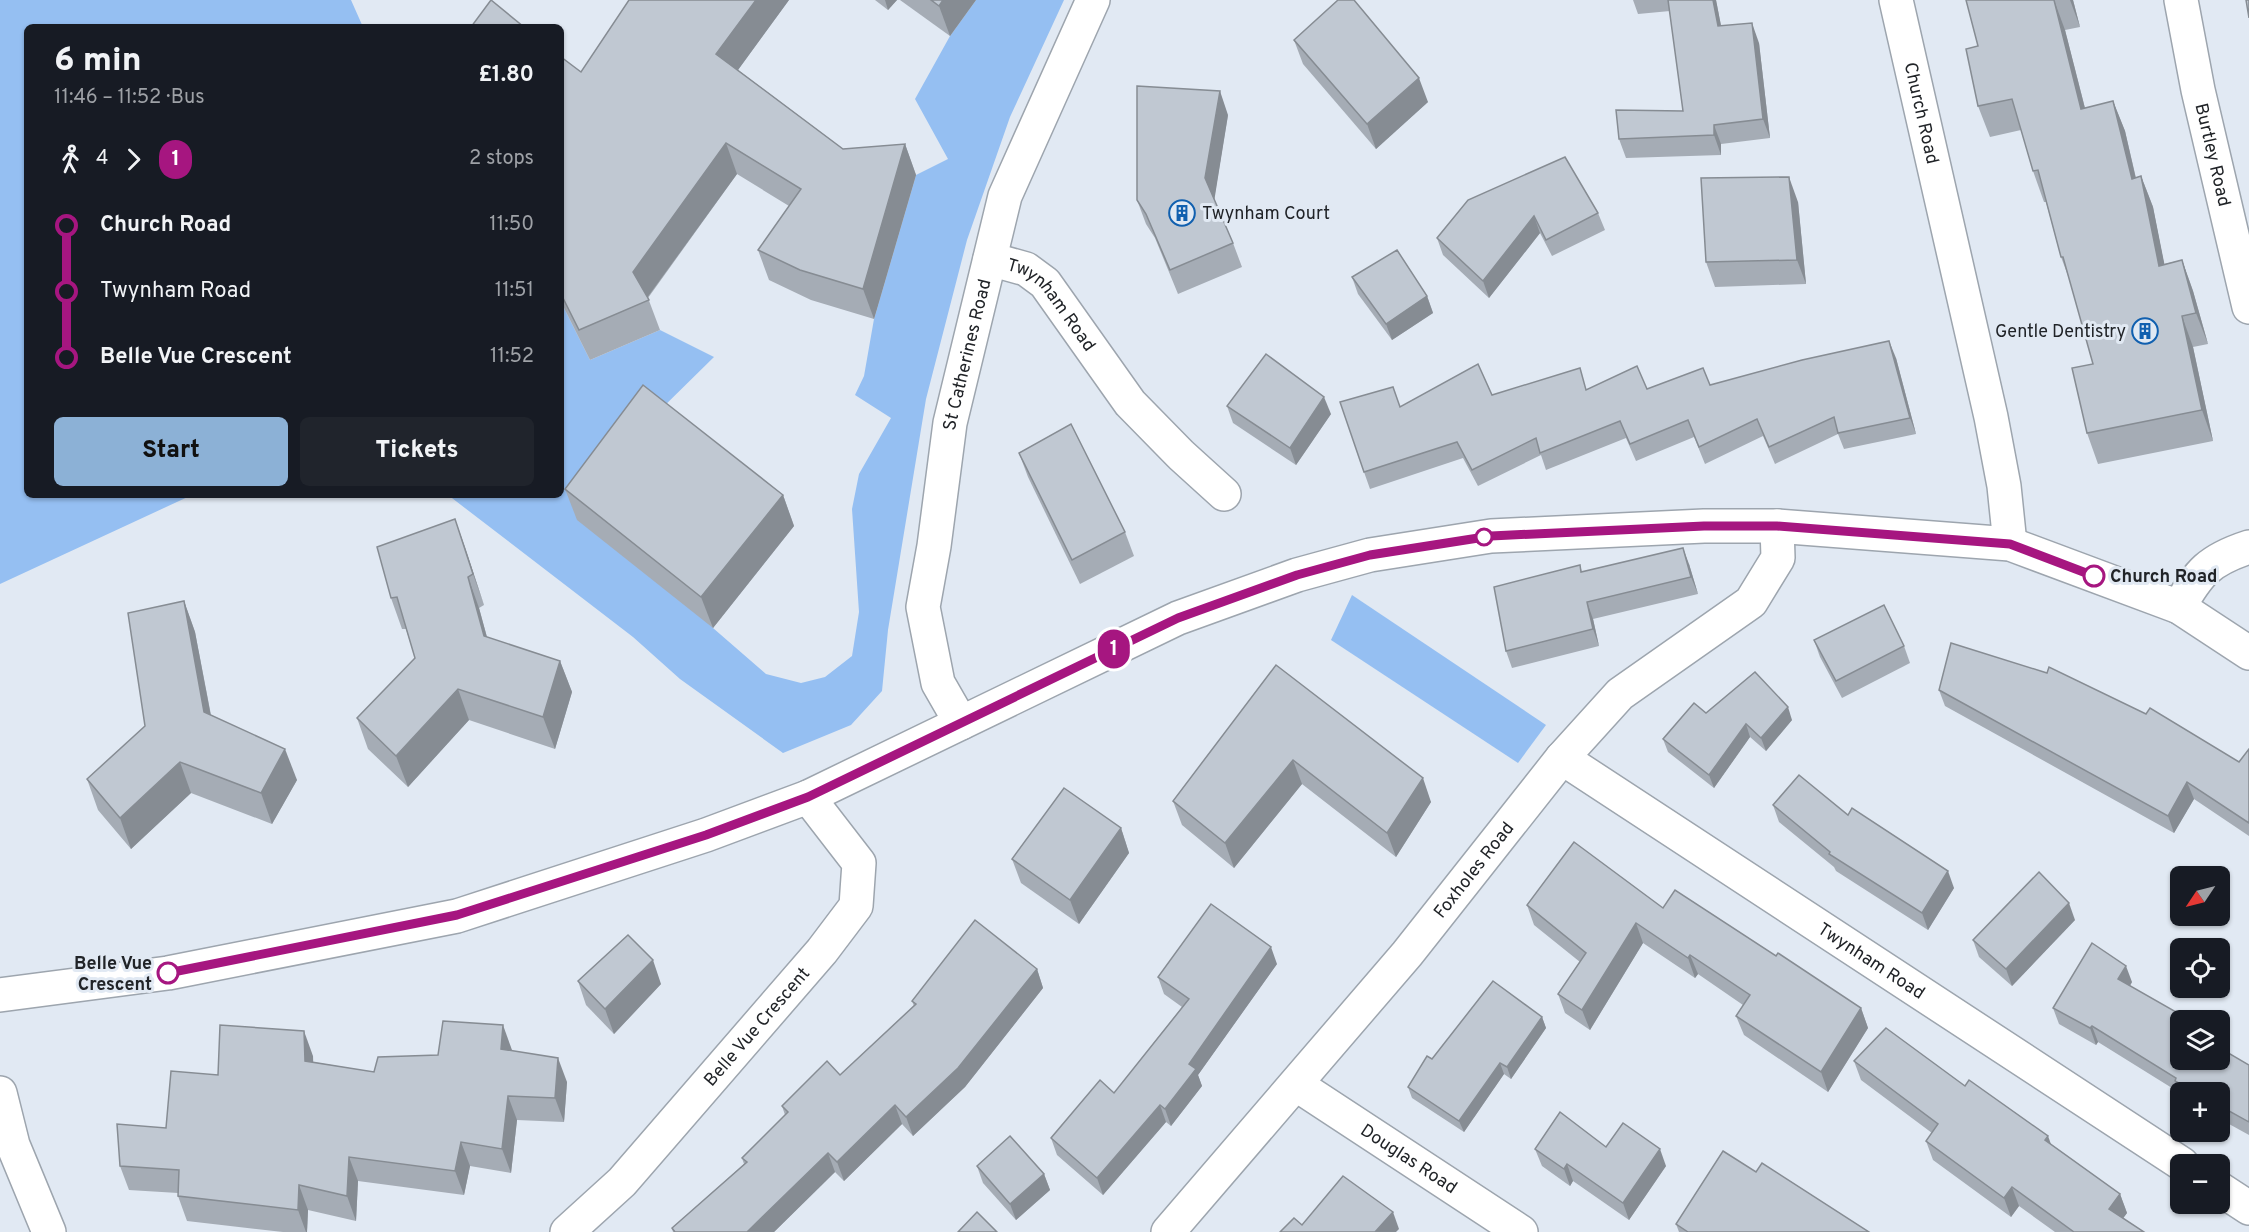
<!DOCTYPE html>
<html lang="en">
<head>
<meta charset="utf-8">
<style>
	body { margin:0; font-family:Overpass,sans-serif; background:#20242c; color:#f1f3f6; height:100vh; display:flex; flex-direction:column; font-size:22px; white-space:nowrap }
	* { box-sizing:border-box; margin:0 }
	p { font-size:20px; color:#9ea1a6 }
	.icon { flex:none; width:33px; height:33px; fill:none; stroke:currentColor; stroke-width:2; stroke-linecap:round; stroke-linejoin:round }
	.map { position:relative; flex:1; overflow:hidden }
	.panel { position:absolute; left:24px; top:24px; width:540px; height:474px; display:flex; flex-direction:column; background:#171b24; border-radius:9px; box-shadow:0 2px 4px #0004 }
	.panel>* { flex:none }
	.badge { padding:0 12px; border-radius:20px; font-size:21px; line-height:39px }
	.needle { width:39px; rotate:235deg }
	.buttons { position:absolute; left:2170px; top:866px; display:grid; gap:12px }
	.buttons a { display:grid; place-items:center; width:60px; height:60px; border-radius:9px; background:#171b24; box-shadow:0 2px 4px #0004; font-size:30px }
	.map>.badge { position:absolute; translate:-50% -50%; box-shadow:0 0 0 3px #fff }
	.legs { display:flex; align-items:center; gap:9px; height:66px; padding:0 30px; font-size:20px }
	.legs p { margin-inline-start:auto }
	.overview { display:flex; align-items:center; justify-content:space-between; height:102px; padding:0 30px }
	h1 { font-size:33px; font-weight:800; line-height:45px }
	.button { display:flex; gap:12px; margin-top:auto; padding:12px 30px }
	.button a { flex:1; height:69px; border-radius:9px; background:#8cb1d6; color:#111; font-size:24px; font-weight:800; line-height:69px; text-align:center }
	.button a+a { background:#20242c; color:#f1f3f6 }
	ul { padding:0 30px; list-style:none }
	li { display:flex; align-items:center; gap:21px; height:66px; font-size:22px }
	li i { display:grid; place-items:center; width:9px; height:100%; margin:0 8px; background:currentColor }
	li i::after { content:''; width:15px; height:15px; margin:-8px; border:4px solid; border-radius:50%; background:#171b24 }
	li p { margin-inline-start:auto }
	li:first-child i { background:linear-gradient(#0000 50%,currentColor 0) }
	li:last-child i { background:linear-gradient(currentColor 50%,#0000 0) }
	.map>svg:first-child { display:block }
	.green { fill:#95bff2 }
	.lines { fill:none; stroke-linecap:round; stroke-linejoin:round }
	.street-casing { stroke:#9da5ae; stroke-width:36 }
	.secondary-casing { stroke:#9da5ae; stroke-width:36 }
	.street { stroke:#fff; stroke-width:33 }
	.secondary { stroke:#fff; stroke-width:33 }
	.wall { fill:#a5acb5 }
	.shaded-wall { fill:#868c93 }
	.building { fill:#c0c8d2; stroke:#868c93; stroke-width:1.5 }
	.line-1-casing { stroke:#fff; stroke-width:14 }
	.line-1 { stroke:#a61680; stroke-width:9 }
	.stop-1-dot { fill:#fff; stroke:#a61680; stroke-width:3 }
	.labels { text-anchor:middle; stroke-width:6; stroke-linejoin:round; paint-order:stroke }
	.street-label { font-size:18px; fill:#212428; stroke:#e1e9f3 }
	.poi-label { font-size:18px; fill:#212428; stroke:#e1e9f3; text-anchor:start }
	.stop-label { font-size:18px; font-weight:bold; fill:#212428; stroke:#e1e9f3; text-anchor:start }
</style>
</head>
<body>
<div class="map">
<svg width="2249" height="1232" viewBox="0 0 2249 1232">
	<rect width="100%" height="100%" fill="#e1e9f3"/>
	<g class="green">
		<polygon points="0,0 351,0 363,27 27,27 27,495 192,495 0,584"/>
		<polygon points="976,0 1064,0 1010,117 967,240 926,399 888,630 882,691 851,725 783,753 680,679 633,637 448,495 561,495 561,302 590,360 660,330 714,357 654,416 713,628 766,674 801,683 825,677 852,656 859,612 852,509 859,474 891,418 855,395 864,376 874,319 916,175 948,159 915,99 950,36"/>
		<polygon points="1352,595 1546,725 1518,763 1331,640"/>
	</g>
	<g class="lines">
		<g class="street-casing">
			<g id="street">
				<path id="s1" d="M1896,0L1991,417L2004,486L2010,544"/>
				<path id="s2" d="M2181,0L2198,90L2249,307"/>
				<path id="s3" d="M990,259L1026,269L1045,283L1130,403L1181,455L1224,494"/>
				<path d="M2179,607C2199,572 2209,560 2249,547"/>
				<path id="s4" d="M961,723L938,683L923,607L934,546L950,423L1005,196L1093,0"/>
				<path id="s5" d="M1562,758L2182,1164"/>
				<path id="s6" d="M1297,1085L1521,1232"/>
				<polyline points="0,1093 13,1145 49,1232"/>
				<polyline points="2220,1189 2249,1208"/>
				<path id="s7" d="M567,1232L622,1182L822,951L856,906L859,863L808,797"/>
				<path id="s8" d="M1168,1232L1407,954L1562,758L1620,694L1751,602L1778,558L1777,526"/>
			</g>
		</g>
		<g class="secondary-casing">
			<polyline id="secondary" points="0,995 168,973 457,916 706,835 808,797 1178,618 1297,575 1370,555 1491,536 1704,526 1777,526 2010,544 2179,607 2249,653"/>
		</g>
		<use href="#street" class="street"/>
		<use href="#secondary" class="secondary"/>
	</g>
	<g class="wall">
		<polygon points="629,0 789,0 738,70 843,149 905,144 916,175 874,319 811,300 769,280 758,250 789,206 737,174 648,298 660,330 590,360 561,302 561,57 581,72"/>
		<polygon points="875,0 897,0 888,10"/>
		<polygon points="900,0 976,0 950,36"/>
		<polygon points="1633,0 1716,0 1721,26 1759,43 1770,138 1721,144 1721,155 1626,158 1619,139 1683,111 1670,11 1638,14"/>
		<polygon points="1966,0 2073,0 2080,27 2065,30 2085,108 2113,101 2125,131 2136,178 2141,176 2153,207 2164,264 2182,260 2193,291 2208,344 2193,347 2213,441 2098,464 2087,433 2093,364 2070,281 2061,257 2046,202 2044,202 2033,171 2021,130 1990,137 1978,106 1978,46"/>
		<polygon points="1294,40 1428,102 1376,149 1303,64"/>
		<polygon points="1228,115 1214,199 1233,243 1242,267 1178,294 1155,238 1146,224 1137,200"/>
		<polygon points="1468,200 1598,213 1605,230 1552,256 1540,233 1489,298 1443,255 1437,238"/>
		<polygon points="1798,202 1806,284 1715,287 1706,262"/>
		<polygon points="1352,277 1427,296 1433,313 1392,340 1358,294"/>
		<polygon points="1896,358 1916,434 1844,449 1838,434 1775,464 1763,436 1705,464 1694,437 1636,461 1626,438 1546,470 1541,455 1478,486 1463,458 1370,489 1364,472 1400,407 1492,395 1587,390 1647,389 1710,385"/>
		<polygon points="1227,406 1331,414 1296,465 1233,423"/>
		<polygon points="1019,453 1125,532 1134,556 1080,584 1028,477"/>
		<polygon points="565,489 783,495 794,526 713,628 577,520"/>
		<polygon points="455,519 484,605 479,608 487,637 560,661 572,692 555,749 469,720 408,787 368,749 357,718 415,658 406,629 402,629 391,598"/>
		<polygon points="1689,564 1698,594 1593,619 1599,646 1512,668 1506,651 1580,565 1582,572"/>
		<polygon points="184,601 195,632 211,715 297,780 272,824 191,793 131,849 98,810 87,779 145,726"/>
		<polygon points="1814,640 1904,646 1910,663 1842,698 1820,657"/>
		<polygon points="1276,665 1431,802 1396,857 1302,784 1234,868 1182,825 1173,801"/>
		<polygon points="1939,690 2239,762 2249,749 2249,836 2194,799 2174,833 1945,706"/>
		<polygon points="1706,713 1792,720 1766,751 1750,737 1714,788 1668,752 1663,739"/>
		<polygon points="1773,805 1848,815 1954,888 1928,930 1836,871 1834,867 1779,822"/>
		<polygon points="1121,828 1129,853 1079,924 1021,883 1012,859"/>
		<polygon points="1527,905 1663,908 1776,956 1861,1008 1868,1028 1828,1092 1744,1035 1736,1016 1743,1005 1698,974 1695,978 1643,943 1590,1030 1565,1013 1558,994 1580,962 1534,925"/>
		<polygon points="2075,920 2012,986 1979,957 1973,940"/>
		<polygon points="1277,964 1198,1075 1202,1086 1171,1126 1166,1122 1103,1195 1057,1155 1051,1138 1114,1093 1182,1007 1164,994 1158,977"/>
		<polygon points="1037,969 1043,988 965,1087 913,1136 902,1124 844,1181 835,1172 774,1232 673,1232 672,1228 744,1164 742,1158 785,1115 782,1106 840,1075 914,1006 912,1001"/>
		<polygon points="578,981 661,984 614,1034 586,1005"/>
		<polygon points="2132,982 2130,986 2181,1059 2249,1065 2249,1135 2220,1119 2220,1092 2181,1092 2181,1097 2180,1093 2098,1042 2096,1045 2059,1024 2053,1008"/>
		<polygon points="1542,1017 1546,1028 1511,1079 1504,1074 1464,1132 1412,1098 1408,1087 1432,1059"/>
		<polygon points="512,1050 512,1051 567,1082 564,1122 517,1120 511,1173 470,1166 464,1195 358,1181 356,1221 308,1210 307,1232 283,1232 187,1221 178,1196 178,1193 129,1190 120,1166 166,1128 218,1075 313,1056 313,1062 374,1072 438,1055"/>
		<polygon points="1854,1061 1965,1086 2051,1145 2120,1194 2127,1213 2123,1218 2144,1232 2055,1232 2019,1206 2011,1217 1933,1160 1926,1141 1932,1133 1861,1080"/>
		<polygon points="1606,1147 1666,1166 1629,1220 1573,1181 1570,1186 1542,1166 1535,1149"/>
		<polygon points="977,1166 1044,1174 1050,1190 1016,1220 983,1183"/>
		<polygon points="1756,1172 1869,1232 1679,1232 1676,1224"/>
	</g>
	<g class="shaded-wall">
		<polygon points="756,0 789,0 727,85 716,54"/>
		<polygon points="885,0 897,0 888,10"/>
		<polygon points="943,0 976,0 950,36 939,6"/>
		<polygon points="1713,0 1716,0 1725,46 1718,26"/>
		<polygon points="2054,0 2065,30 2093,140 2081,109"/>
		<polygon points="2070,0 2073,0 2080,27"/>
		<polygon points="1752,23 1759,43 1770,138 1763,119"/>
		<polygon points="1419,78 1428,102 1376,149 1367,124"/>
		<polygon points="1220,91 1228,115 1214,202 1205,178"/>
		<polygon points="2113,101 2125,131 2143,210 2132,179"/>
		<polygon points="1714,125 1721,144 1721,155 1714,135"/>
		<polygon points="726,143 737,174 644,302 633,272"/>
		<polygon points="905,144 916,175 874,319 863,289"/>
		<polygon points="2141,176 2153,207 2171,297 2159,266"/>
		<polygon points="1789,177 1798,202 1806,284 1797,260"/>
		<polygon points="1534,216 1540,233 1489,298 1483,281"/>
		<polygon points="2182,260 2193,291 2208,344 2196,313"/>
		<polygon points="1427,296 1433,313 1392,340 1386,324"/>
		<polygon points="2182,316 2193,347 2213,441 2202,410"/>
		<polygon points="1889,341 1896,358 1916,434 1910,418"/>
		<polygon points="1324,397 1331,414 1296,465 1290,448"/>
		<polygon points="783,495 794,526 713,628 701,597"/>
		<polygon points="455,519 466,550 484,605 473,574"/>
		<polygon points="1683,548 1689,564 1698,594 1691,577"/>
		<polygon points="468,577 479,608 495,667 484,636"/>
		<polygon points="184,601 195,632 216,743 204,712"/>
		<polygon points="1587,602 1593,619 1599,646 1593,629"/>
		<polygon points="560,661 572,692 555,749 543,717"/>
		<polygon points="458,689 469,720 408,787 396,756"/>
		<polygon points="1788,707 1792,720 1766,751 1761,738"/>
		<polygon points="1746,724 1750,737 1714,788 1709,775"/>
		<polygon points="285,749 297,780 272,824 261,793"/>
		<polygon points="1293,760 1302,784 1234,868 1225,843"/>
		<polygon points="180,762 191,793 131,849 120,818"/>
		<polygon points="1423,778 1431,802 1396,857 1387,833"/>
		<polygon points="2187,782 2194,799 2174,833 2168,816"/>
		<polygon points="1121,828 1129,853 1079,924 1070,900"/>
		<polygon points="1948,871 1954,888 1928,930 1922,913"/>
		<polygon points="2069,903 2075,920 2012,986 2006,969"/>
		<polygon points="1636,923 1643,943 1590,1030 1582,1010"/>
		<polygon points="1271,947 1277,964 1198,1075 1202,1086 1171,1126 1165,1109 1189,1064"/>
		<polygon points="1690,955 1698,974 1695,978 1688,958"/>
		<polygon points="653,960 661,984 614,1034 605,1009"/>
		<polygon points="2126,966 2132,982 2124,995 2118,979"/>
		<polygon points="1037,969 1043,988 965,1087 913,1136 906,1117"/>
		<polygon points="1861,1008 1868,1028 1828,1092 1821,1072"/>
		<polygon points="1542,1017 1546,1028 1511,1079 1507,1067"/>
		<polygon points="503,1025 512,1050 510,1073 501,1049"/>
		<polygon points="2092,1026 2098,1042 2096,1045 2090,1028"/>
		<polygon points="304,1031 313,1056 314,1085 305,1061"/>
		<polygon points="558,1058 567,1082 564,1122 555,1098"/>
		<polygon points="1500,1063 1504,1074 1464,1132 1459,1121"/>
		<polygon points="508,1096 517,1120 511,1173 502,1149"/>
		<polygon points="895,1105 902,1124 844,1181 837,1162"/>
		<polygon points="1160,1105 1166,1122 1103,1195 1097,1178"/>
		<polygon points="2048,1136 2055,1155 2045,1140"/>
		<polygon points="461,1142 470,1166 464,1195 455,1171"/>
		<polygon points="1660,1149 1666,1166 1629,1220 1623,1203"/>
		<polygon points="828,1153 835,1172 774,1232 747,1232"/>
		<polygon points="349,1157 358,1181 356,1221 347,1196"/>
		<polygon points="1567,1164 1573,1181 1570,1186 1564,1169"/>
		<polygon points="1044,1174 1050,1190 1016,1220 1010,1204"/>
		<polygon points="299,1185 308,1210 307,1232 306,1232 298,1210"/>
		<polygon points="2012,1187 2019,1206 2011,1217 2004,1198"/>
		<polygon points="2120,1194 2127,1213 2116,1228 2109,1209"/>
		<polygon points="1393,1212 1399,1229 1396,1232 1375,1232"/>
	</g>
	<g class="building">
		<polygon points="491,0 524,27 471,27"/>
		<polygon points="629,0 756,0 716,54 843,149 905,144 863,289 800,270 758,250 801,189 726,143 633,272 649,300 579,330 561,294 561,57 581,72"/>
		<polygon points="931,0 943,0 939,6"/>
		<polygon points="1338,0 1354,0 1419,78 1367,124 1294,40"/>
		<polygon points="1668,0 1713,0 1718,26 1752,23 1763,119 1714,125 1714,135 1619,139 1616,110 1683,111"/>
		<polygon points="1966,0 2054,0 2081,109 2113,101 2132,179 2141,176 2159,266 2182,260 2196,313 2182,316 2202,410 2087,433 2072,368 2093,364 2063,257 2061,257 2038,170 2033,171 2012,99 1978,106 1966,49 1978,46"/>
		<polygon points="2246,0 2249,0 2249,18"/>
		<polygon points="1137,86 1220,91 1205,178 1233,243 1170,270 1146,214 1137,200"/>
		<polygon points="1565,157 1598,213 1546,240 1534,216 1483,281 1437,238 1468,200"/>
		<polygon points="1789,177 1797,260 1706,262 1701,178"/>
		<polygon points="1397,250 1427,296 1386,324 1352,277"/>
		<polygon points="1889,341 1910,418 1838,433 1834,417 1769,447 1757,419 1699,447 1688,420 1630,444 1620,421 1540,453 1536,438 1472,470 1457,442 1364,472 1340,402 1393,387 1400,407 1478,364 1492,395 1580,368 1586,390 1637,366 1647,389 1703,368 1710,385 1802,360"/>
		<polygon points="1266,354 1324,397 1290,448 1227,406"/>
		<polygon points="643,385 783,495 701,597 565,489"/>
		<polygon points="1071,424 1125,532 1072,560 1019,453"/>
		<polygon points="455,519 473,574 468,577 484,636 560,661 543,717 458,689 396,756 357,718 415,658 397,597 391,598 377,547"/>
		<polygon points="1683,548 1691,577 1587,602 1593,629 1506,651 1494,587 1580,565 1581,572"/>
		<polygon points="184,601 204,712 285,749 261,793 180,762 120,818 87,779 145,726 128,613"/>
		<polygon points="1884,605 1904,646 1836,681 1814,640"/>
		<polygon points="1951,643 2047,673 2049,667 2146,714 2150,708 2239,762 2249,749 2249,823 2187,782 2168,816 1939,690"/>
		<polygon points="1276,665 1423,778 1387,833 1293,760 1225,843 1173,801"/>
		<polygon points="1755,672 1788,707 1761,738 1746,724 1709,775 1663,739 1694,703 1706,713"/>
		<polygon points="1799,775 1848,815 1852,808 1948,871 1922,913 1829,854 1830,852 1773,805"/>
		<polygon points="1064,788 1121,828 1070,900 1012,859"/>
		<polygon points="1574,842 1663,908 1675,890 1776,956 1778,953 1861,1008 1821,1072 1736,1016 1750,995 1690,955 1688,958 1636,923 1582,1010 1558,994 1586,953 1527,905"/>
		<polygon points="2039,872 2069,903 2006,969 1973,940"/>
		<polygon points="1211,904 1271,947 1189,1064 1196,1069 1165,1109 1160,1105 1097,1178 1051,1138 1100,1080 1114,1093 1189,999 1158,977"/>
		<polygon points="975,920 1037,969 958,1068 906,1117 895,1105 837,1162 828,1153 747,1232 675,1232 672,1228 747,1162 742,1158 788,1112 782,1106 827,1061 840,1075 916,1004 912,1001"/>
		<polygon points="628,935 653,960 605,1009 578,981"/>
		<polygon points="2092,943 2126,966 2118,979 2190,1020 2181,1020 2181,1059 2220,1059 2220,1048 2249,1065 2249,1122 2220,1106 2220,1092 2195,1092 2175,1081 2176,1078 2092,1026 2090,1028 2053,1008"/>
		<polygon points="1493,981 1542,1017 1507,1067 1500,1063 1459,1121 1408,1087 1427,1056 1432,1059"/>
		<polygon points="443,1021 503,1025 501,1049 558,1058 555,1098 508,1096 502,1149 461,1142 455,1171 349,1157 347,1196 299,1185 298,1210 178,1196 179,1170 120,1166 117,1124 166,1128 171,1071 218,1075 220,1025 304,1031 305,1061 374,1072 378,1057 438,1055"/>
		<polygon points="1886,1028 1965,1086 1969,1080 2048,1136 2045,1140 2120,1194 2109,1209 2144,1232 2074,1232 2012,1187 2004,1198 1926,1141 1938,1124 1854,1061"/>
		<polygon points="1560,1112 1606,1147 1623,1123 1660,1149 1623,1203 1567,1164 1564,1169 1535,1149"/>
		<polygon points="1010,1136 1044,1174 1010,1204 977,1166"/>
		<polygon points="1723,1151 1756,1172 1762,1163 1869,1232 1688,1232 1676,1224"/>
		<polygon points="1343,1176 1393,1212 1375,1232 1280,1232 1294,1218 1302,1225"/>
		<polygon points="977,1212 997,1232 958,1232"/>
	</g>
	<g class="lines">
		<g class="line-1-casing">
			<polyline id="line-1" points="168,973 457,915 706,835 808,797 1178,618 1297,575 1370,555 1491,536 1704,526 1777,526 2010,544 2094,576"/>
		</g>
		<use href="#line-1" class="line-1"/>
	</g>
	<defs>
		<g id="building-ring" transform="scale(1.35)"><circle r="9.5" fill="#e1e9f3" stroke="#1160af" stroke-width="1.5"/><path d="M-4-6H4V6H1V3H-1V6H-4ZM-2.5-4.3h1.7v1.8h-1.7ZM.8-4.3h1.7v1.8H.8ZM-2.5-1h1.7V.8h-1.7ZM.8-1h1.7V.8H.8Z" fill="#1160af"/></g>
	</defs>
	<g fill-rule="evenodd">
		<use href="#building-ring" x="1182" y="213"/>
		<use href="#building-ring" x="2145" y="331"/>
	</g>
	<g class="stop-1-dot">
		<circle cx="1484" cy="537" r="8"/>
		<circle cx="2094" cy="576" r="10"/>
		<circle cx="168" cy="973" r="10"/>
	</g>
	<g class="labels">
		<g class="street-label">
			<text dy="6" stroke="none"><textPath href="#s1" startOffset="116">Church Road</textPath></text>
			<text dy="6" stroke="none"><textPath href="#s2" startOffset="158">Burtley Road</textPath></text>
			<text dy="6" stroke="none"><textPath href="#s3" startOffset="80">Twynham Road</textPath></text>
			<text dy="6" stroke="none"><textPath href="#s4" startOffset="380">St Catherines Road</textPath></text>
			<text dy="6" stroke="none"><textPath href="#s8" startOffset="474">Foxholes Road</textPath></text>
			<text dy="6" stroke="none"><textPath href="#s5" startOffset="370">Twynham Road</textPath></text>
			<text dy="6" stroke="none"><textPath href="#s7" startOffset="280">Belle Vue Crescent</textPath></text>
			<text dy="6" stroke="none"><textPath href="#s6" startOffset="134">Douglas Road</textPath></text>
		</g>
		<g class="poi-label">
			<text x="1202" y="219">Twynham Court</text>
			<text x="2126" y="337" text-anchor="end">Gentle Dentistry</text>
		</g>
		<g class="stop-label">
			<text x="2110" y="582">Church Road</text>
			<text x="152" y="969" text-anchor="end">Belle Vue<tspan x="152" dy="21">Crescent</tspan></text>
		</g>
	</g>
</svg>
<div class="buttons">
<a><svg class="needle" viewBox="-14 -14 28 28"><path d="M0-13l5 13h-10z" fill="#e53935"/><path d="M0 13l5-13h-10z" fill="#9ea1a6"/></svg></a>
<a><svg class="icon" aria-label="locate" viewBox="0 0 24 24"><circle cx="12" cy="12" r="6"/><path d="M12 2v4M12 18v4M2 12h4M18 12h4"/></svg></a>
<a><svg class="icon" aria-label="layers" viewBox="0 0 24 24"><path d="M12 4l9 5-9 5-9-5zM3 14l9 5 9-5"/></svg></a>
<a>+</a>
<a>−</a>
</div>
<b class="badge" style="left:1114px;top:649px;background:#a61680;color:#fff">1</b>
<section class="panel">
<div class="overview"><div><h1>6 min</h1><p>11:46 – 11:52 · Bus</p></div><b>£1.80</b></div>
<div class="legs"><svg class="icon" aria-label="walk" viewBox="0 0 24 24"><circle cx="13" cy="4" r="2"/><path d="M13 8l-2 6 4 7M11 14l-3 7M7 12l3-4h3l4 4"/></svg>4<svg class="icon" aria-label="forward" viewBox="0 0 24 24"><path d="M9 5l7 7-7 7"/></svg><b class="badge" style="background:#a61680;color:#fff">1</b><p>2 stops</p></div>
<ul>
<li><i style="color:#a61680"></i><b>Church Road</b><p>11:50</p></li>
<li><i style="color:#a61680"></i><span>Twynham Road</span><p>11:51</p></li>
<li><i style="color:#a61680"></i><b>Belle Vue Crescent</b><p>11:52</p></li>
</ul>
<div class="button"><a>Start</a><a>Tickets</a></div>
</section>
</div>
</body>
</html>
